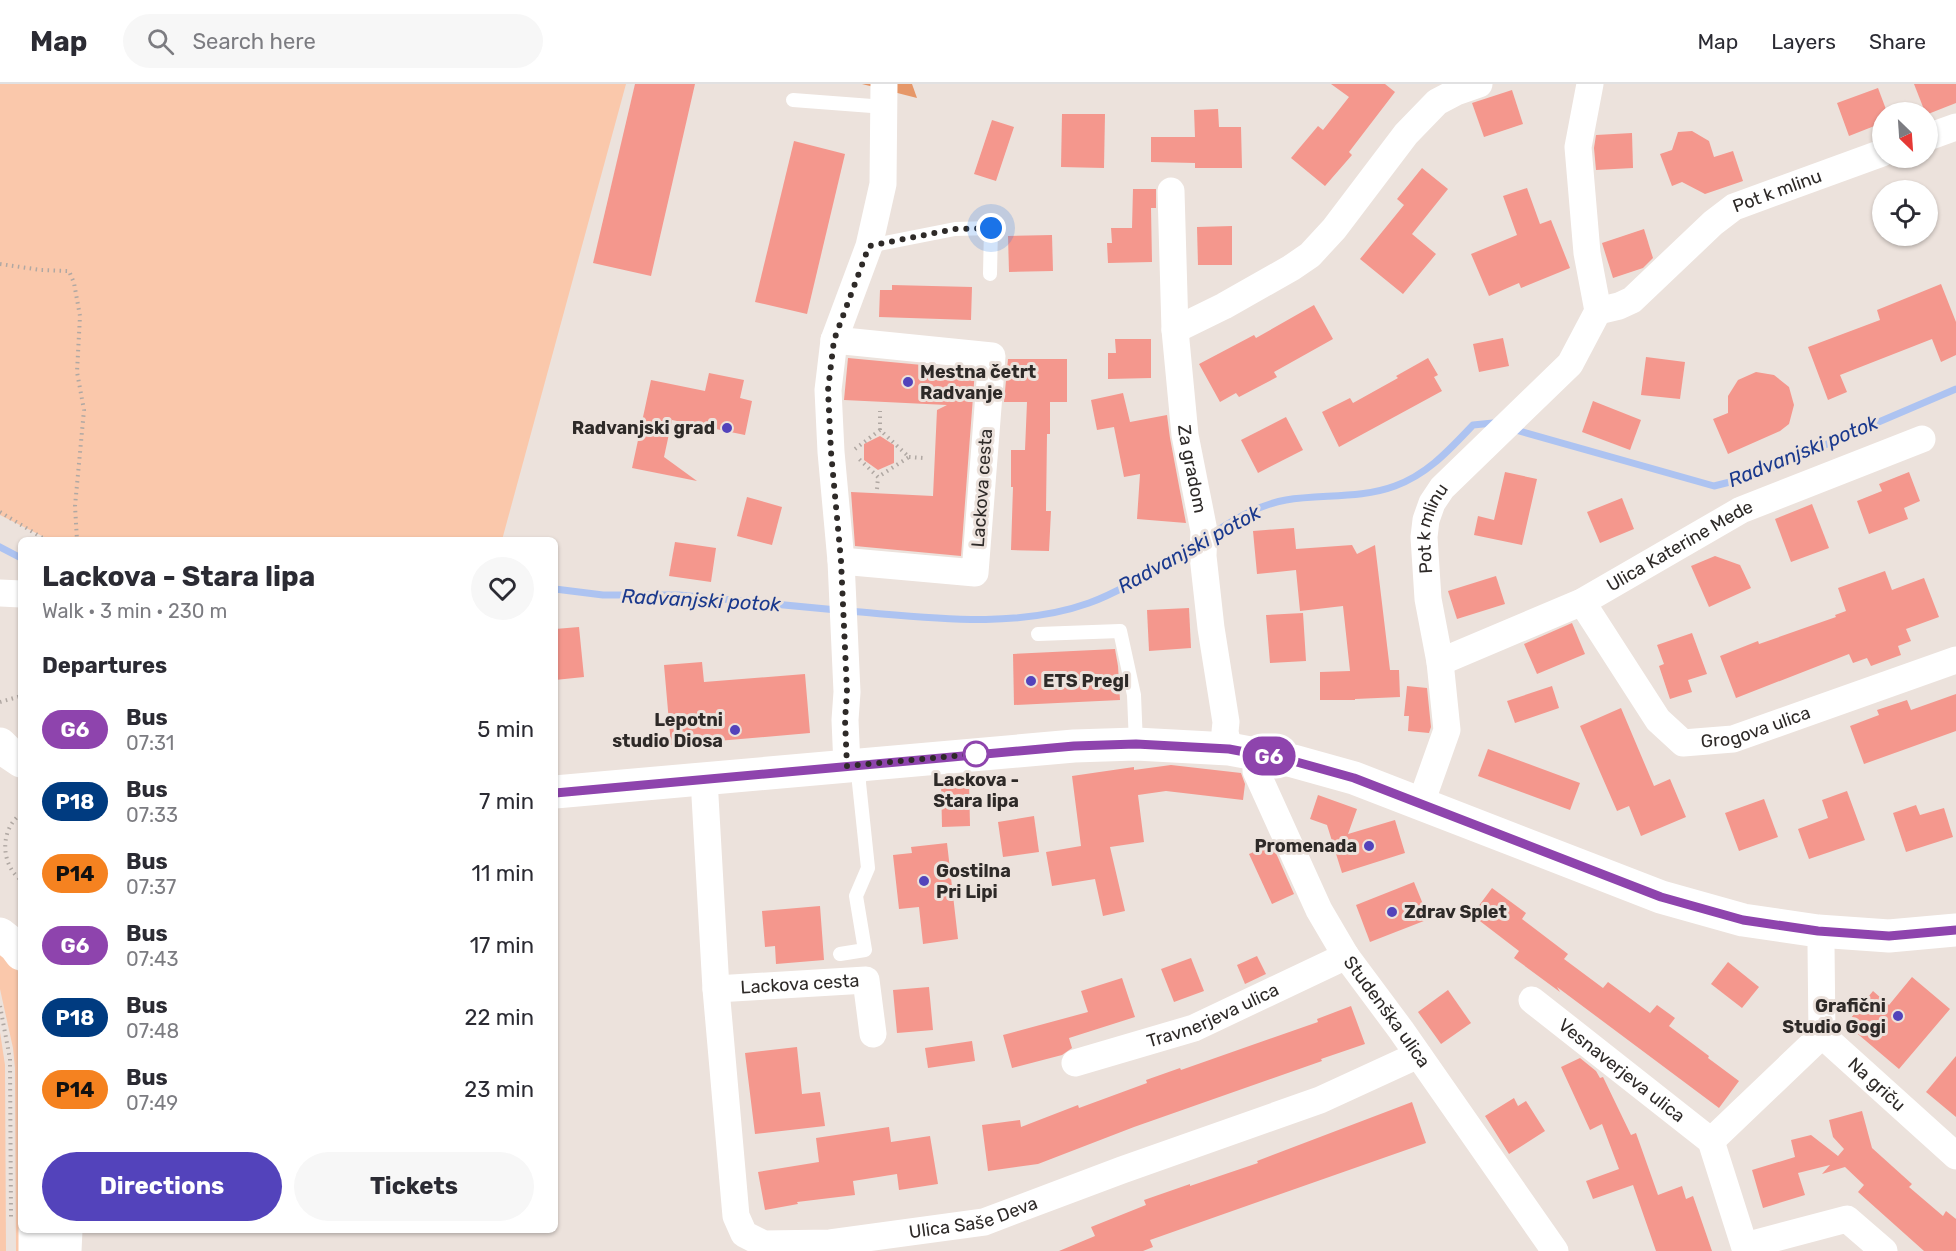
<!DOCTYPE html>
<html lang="en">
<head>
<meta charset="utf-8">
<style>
	body { margin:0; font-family:Rubik,sans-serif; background:#f7f7f7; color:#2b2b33; height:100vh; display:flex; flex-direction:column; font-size:22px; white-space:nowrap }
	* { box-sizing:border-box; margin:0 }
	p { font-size:20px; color:#7c7c81 }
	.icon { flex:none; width:33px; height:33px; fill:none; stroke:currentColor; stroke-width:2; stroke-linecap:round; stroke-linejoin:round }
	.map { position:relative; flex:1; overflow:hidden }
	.drawer { position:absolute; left:18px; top:453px; width:540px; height:696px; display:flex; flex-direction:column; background:#fff; border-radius:9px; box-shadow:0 2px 4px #0004 }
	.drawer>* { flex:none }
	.badge { padding:0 12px; border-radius:20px; font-size:21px; line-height:39px }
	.needle { width:39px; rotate:155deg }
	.fabs { position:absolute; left:1872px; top:18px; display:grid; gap:12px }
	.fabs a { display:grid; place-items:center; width:66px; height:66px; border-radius:50%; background:#fff; box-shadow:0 2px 4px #0004; font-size:30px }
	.you { position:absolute; width:30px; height:30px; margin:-15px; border:4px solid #fff; border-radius:50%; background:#1a73e8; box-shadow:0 0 0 9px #1a73e833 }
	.map>.badge { position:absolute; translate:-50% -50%; box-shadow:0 0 0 3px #fff }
	h2 { padding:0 24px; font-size:22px; line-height:54px }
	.round { display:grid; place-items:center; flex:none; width:63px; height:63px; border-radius:32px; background:#f7f7f7 }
	.head { display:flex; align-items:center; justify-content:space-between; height:102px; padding:0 24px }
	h1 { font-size:28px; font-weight:700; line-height:45px }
	.button { display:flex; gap:12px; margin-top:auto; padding:12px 24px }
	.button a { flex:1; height:69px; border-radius:36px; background:#5343bb; color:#fff; font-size:24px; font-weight:700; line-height:69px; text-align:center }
	.button a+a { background:#f7f7f7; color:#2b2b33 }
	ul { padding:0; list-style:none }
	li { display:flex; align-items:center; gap:18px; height:72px; padding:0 24px }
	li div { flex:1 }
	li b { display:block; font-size:22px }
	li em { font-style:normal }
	li .badge { min-width:66px; font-weight:700; text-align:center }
	header { display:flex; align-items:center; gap:36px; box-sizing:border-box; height:84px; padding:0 30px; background:#fff; border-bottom:2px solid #e1e1e2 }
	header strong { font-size:28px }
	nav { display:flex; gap:33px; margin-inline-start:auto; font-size:21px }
	.search { width:420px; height:54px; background:#f7f7f7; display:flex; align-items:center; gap:15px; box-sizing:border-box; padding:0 21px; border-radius:33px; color:#7c7c81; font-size:22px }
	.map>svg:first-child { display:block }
	.green { fill:#fac8ab }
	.forest { fill:#e69768 }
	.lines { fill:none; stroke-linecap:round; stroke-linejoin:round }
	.stream { stroke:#adc3f1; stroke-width:7 }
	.building { fill:#f4978d }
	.path { stroke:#b0a8a3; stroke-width:4; stroke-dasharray:1.5 4.5; stroke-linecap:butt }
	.lane { stroke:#fff; stroke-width:14 }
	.street { stroke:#fff; stroke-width:27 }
	.secondary { stroke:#fff; stroke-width:33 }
	.line-casing { stroke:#fff; stroke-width:14 }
	.line { stroke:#8e44ad; stroke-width:9 }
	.walk { stroke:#2e2a28; stroke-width:6; stroke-dasharray:0 10.8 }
	.poi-dot { fill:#5343bb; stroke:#ece2dc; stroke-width:2 }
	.stop-dot { fill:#fff; stroke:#8e44ad; stroke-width:3 }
	.labels { text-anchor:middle; stroke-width:6; stroke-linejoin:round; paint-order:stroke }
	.street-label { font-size:18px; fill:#2e2a28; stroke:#ece2dc }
	.poi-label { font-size:18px; font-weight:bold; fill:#2e2a28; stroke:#ece2dc; text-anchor:start }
	.stop-label { font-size:18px; font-weight:bold; fill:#2e2a28; stroke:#ece2dc }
	.water-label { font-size:20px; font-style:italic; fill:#1a398d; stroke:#ece2dc }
</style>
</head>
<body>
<header>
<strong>Map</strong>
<div class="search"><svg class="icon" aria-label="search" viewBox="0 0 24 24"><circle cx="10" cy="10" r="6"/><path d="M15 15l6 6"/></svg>Search here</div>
<nav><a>Map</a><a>Layers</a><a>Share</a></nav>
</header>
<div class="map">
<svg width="1956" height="1167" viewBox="0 0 1956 1167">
	<rect width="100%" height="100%" fill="#ece2dc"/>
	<g class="green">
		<polygon points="0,0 626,0 502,456 50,456 0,431"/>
		<polygon points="0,866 17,885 21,895 21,1146 24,1167 16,1167 15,984 13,964 0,905"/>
		<polygon points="0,948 5,981 6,1167 0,1167"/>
	</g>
	<polygon class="forest" points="862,0 912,0 917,14"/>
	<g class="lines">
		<g class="stream">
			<polyline points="1512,345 1714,402 1750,393 1956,305"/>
			<path d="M1212,450C1235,435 1258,421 1286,416C1322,410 1360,415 1395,402C1428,390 1449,366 1473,341L1493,339L1498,341"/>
			<polyline points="0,463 21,474"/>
			<polyline points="555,505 603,511 679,511 837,526"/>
			<path d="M848,527C925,533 1014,546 1089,519C1127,505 1162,480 1198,460"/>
		</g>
	</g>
	<g class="building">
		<polygon points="635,0 695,0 651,192 593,179"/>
		<polygon points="1331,0 1385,0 1395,8 1349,68 1352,71 1325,102 1291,74 1318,42 1323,46 1349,13"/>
		<polygon points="1914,0 1956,0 1956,19 1928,30 1925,28"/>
		<polygon points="1878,4 1887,28 1882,28 1882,39 1849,52 1837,19"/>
		<polygon points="1512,6 1523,40 1484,53 1472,19"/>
		<polygon points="1218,25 1219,43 1241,43 1242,84 1195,84 1195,79 1151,78 1151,53 1195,53 1194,26"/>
		<polygon points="1062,30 1105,30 1104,84 1061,83"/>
		<polygon points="992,36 1014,43 996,97 974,90"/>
		<polygon points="1692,47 1709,57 1714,73 1733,67 1743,97 1705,110 1682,98 1672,102 1660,70 1672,66 1678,48"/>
		<polygon points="1632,49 1633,84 1596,86 1594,64 1596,51"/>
		<polygon points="794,57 845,70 807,230 755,218"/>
		<polygon points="1422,84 1448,105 1412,150 1436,170 1403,210 1360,175 1404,121 1397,115"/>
		<polygon points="1527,104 1540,140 1551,136 1570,184 1521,204 1519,199 1489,212 1471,170 1517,151 1503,112"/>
		<polygon points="1133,105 1156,105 1156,124 1151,124 1152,178 1108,179 1107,159 1112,159 1111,144 1132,144"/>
		<polygon points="1232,142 1232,181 1198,181 1197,143"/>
		<polygon points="1644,145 1653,174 1643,184 1613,194 1602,159"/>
		<polygon points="1052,151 1053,187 1009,188 1008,152"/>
		<polygon points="1941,200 1956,238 1956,271 1941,278 1932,255 1840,291 1847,308 1828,316 1808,263 1880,236 1877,226"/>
		<polygon points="892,201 972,203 971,236 879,233 880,206 892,206"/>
		<polygon points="1314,221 1333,255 1274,288 1277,293 1239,313 1236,309 1220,318 1199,280 1254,251 1256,254"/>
		<polygon points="1503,254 1509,282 1479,288 1473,260"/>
		<polygon points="1115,255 1151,255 1151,294 1108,295 1108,269 1116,269"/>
		<polygon points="1646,273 1685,278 1680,315 1641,311"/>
		<polygon points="848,274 975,286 961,472 855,462 851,408 933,412 937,326 947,321 844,316"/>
		<polygon points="1428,274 1438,291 1434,293 1442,307 1339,363 1322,328 1350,314 1353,319 1398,294 1396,292"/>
		<polygon points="1008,275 1067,275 1067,318 1050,318 1050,350 1047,350 1046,427 1051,427 1049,467 1011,466 1013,403 1011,403 1011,366 1025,366 1027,318 1004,318"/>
		<polygon points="1756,288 1774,291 1789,303 1794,321 1789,340 1780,347 1728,370 1713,335 1728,329 1728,312 1738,296"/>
		<polygon points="709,289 744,296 740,314 752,317 745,351 672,336 664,373 697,397 632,384 651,296 705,307"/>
		<polygon points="1123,309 1130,338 1167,331 1170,354 1186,439 1137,435 1140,390 1124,393 1114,343 1097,346 1091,316"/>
		<polygon points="1593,317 1641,336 1630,366 1582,348"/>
		<polygon points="1286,333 1303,366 1258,389 1241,356"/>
		<polygon points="880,352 894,361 894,379 878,386 864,376 864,360"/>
		<polygon points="1505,388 1537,395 1522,461 1474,451 1478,432 1494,436"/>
		<polygon points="1909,388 1920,417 1904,424 1908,435 1869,450 1857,417 1882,407 1879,400"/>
		<polygon points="747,413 782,423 772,461 737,452"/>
		<polygon points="1622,414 1634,445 1600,459 1587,428"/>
		<polygon points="1812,420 1829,464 1791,478 1775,435"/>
		<polygon points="1294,444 1296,465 1352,461 1357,470 1375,461 1390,586 1399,586 1400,613 1355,615 1355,616 1320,616 1320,588 1350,587 1343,522 1300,527 1296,486 1257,490 1253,447"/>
		<polygon points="675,458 716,464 711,498 669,492"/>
		<polygon points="1715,472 1740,481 1751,504 1709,523 1691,482"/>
		<polygon points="1885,487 1892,506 1924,494 1939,533 1906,545 1911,557 1898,562 1901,571 1871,582 1867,574 1853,579 1849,570 1736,614 1720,572 1758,557 1759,560 1836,533 1835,531 1846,527 1838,504"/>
		<polygon points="1496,492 1505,520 1457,535 1448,507"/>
		<polygon points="1189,524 1191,564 1149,567 1147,526"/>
		<polygon points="1303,529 1306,577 1270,579 1266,531"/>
		<polygon points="1572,539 1585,570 1537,590 1524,560"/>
		<polygon points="579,543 584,593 555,596 555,545"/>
		<polygon points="1692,549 1707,590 1688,596 1692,608 1670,615 1659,582 1664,580 1657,561"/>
		<polygon points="1115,565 1118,582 1120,616 1014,621 1013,570"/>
		<polygon points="702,578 704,598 805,590 810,649 671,661 664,581"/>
		<polygon points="1407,602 1427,604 1431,643 1429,649 1408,647 1409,632 1404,632"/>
		<polygon points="1552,602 1559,624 1515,639 1507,617"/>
		<polygon points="1956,610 1956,647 1864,680 1850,642 1879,631 1877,626 1907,616 1911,626"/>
		<polygon points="1621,624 1654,702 1670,695 1686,733 1641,752 1629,722 1617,727 1580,642"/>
		<polygon points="1488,665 1580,699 1570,726 1478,692"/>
		<polygon points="1171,681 1241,689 1245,700 1243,716 1166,707 1138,711 1144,758 1110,763 1125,827 1103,832 1095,795 1052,802 1046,768 1081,762 1072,692 1134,683 1134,686"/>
		<polygon points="941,697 969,697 970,742 942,743"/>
		<polygon points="1847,707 1865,756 1809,775 1798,745 1828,734 1822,716"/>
		<polygon points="1318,711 1357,725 1348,750 1395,736 1405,769 1342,789 1327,741 1310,735"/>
		<polygon points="1764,715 1778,753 1739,767 1725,729"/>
		<polygon points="1916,721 1920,731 1944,724 1953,753 1906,768 1893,729"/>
		<polygon points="1034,732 1039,768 1003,773 998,738"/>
		<polygon points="947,759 958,855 923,860 919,823 899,825 893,771 912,769 911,763"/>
		<polygon points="1272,760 1294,810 1272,820 1249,770"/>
		<polygon points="1414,798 1429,835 1370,858 1356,821"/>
		<polygon points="1492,804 1526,829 1522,835 1568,870 1564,875 1603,904 1608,898 1650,929 1657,921 1675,934 1669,942 1709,972 1708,974 1739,997 1719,1024 1557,903 1560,908 1514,874 1519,867 1472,831"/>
		<polygon points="820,822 824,876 776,880 775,862 765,863 762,827"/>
		<polygon points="1257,872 1266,890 1245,900 1237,881"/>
		<polygon points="1191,874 1204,907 1174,918 1161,885"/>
		<polygon points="1728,878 1759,903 1742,924 1711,900"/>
		<polygon points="1912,893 1950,925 1899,985 1846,940 1873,907 1889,921"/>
		<polygon points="1122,894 1135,933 1069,954 1072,964 1062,971 1012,984 1003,951 1088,928 1081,907"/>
		<polygon points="929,903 933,946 897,949 893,906"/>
		<polygon points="1448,906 1471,939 1441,960 1418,928"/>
		<polygon points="1351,922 1365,960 1321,975 1322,977 1134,1043 1038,1080 988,1087 982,1041 1020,1036 1021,1043 1078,1021 1079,1024 1147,999 1146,996 1180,984 1181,986 1318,938 1317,935"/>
		<polygon points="972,957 975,977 928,984 925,964"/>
		<polygon points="797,963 802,1010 820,1008 825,1042 755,1050 745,969"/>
		<polygon points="1956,972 1956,1033 1926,1008"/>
		<polygon points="1580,974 1596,987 1600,994 1603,993 1631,1051 1636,1049 1658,1111 1682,1102 1686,1115 1693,1112 1712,1167 1656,1167 1633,1101 1593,1115 1586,1097 1619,1085 1602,1040 1590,1046 1561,983"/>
		<polygon points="1514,1014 1518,1022 1526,1017 1545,1047 1509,1070 1485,1032"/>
		<polygon points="1412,1018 1426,1059 1150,1156 1153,1163 1143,1167 1059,1167 1095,1152 1091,1143 1146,1121 1144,1116 1190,1100 1190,1102 1258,1079 1257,1077"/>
		<polygon points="1862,1027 1872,1064 1912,1100 1909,1103 1943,1132 1946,1127 1956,1135 1956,1167 1924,1167 1858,1108 1864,1101 1845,1083 1822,1090 1830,1081 1798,1089 1805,1111 1763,1124 1752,1086 1795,1073 1791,1056 1811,1051 1838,1072 1844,1065 1833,1053 1829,1036"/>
		<polygon points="889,1043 891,1058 930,1052 938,1100 899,1106 897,1090 853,1097 855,1111 797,1118 798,1120 765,1126 758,1088 819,1078 816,1054"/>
	</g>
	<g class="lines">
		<g class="path">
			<polyline points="0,180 41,186 69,187 74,199 80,232 77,288 84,326 75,422 77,456"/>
			<polyline points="880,346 880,327"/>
			<polyline points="855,365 880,346 909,373 878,393 857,373"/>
			<polyline points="909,373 923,374"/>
			<polyline points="877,405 878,393"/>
			<polyline points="0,428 46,456"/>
			<polyline points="0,618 21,612"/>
			<path d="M21,730C0,745 0,780 21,796"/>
			<polyline points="0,922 10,975 11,1133"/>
		</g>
		<g class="lane">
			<polyline points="793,16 885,23"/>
			<polyline points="869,162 955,145 991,144 990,190"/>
			<polyline points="1038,550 1120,547 1134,611 1136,660"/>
			<polyline points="840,870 865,866 856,812 868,784 859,699 860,681"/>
		</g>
		<g class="street">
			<polyline points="1928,53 1956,43"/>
			<path id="s1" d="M1171,107L1175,246L1185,351L1204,447L1203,472L1211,544L1226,638L1225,648L1229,665"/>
			<path id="s2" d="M1598,227L1619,222L1632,216L1713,139L1734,123L1882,69"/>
			<polyline points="1175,246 1224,222 1291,184 1310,171 1334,145 1406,50 1437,18 1456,8 1479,0"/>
			<polyline points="834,256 992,272 975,489 841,477"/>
			<polyline points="0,509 21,510"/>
			<path id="s3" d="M1582,518L1658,636L1683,659L1733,655L1956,576"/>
			<path id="s4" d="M1440,578L1582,518L1741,426L1922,355"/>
			<path id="s5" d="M1256,670V687L1319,826L1346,872L1401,946L1555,1167"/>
			<polyline points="847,682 845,636 847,608 841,477 831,368 828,306 834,256 869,162 883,100 884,0"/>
			<path id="s6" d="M704,695L716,905L736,1132L744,1150L764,1160L830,1159L984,1138L1122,1086L1320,1016L1418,971"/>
			<path id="s7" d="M1421,719L1447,646L1440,578L1428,515L1424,453L1426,436L1432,419L1442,404L1570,280L1598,227L1587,169L1578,63L1590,0"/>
			<path id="s8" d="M1818,847L1821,861L1822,951L1956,1072"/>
			<path id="s9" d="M716,905L866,896L873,950"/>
			<path id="s10" d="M1532,916L1711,1057L1746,1167"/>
			<path id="s11" d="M1075,979L1194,944L1346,872"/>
			<polyline points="1711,1057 1822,951"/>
			<polyline points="1745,1162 1847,1135 1884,1167"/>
		</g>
		<g class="secondary">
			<polyline points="0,660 9,669 21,677"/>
			<polyline points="555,708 1074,662 1136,660 1229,665 1293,677 1354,694 1661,813 1743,836 1818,847 1889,852 1956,846"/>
			<polyline points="0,850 15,862 21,870"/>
			<polyline points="35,1167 35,1146"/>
			<polyline points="65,1167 66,1146"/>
		</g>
	</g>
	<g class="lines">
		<g class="line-casing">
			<polyline id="line" points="555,709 1074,662 1136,660 1229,665 1293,677 1354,694 1661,813 1743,836 1818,847 1889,852 1956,846"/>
		</g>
		<use href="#line" class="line"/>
		<polyline class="walk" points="976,670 847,682 845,636 847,608 841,477 831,368 828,306 834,256 869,162 955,145 991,144"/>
	</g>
	<g class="poi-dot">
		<circle cx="908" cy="298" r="6"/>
		<circle cx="727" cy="344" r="6"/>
		<circle cx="1031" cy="597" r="6"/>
		<circle cx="735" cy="646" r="6"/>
		<circle cx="1369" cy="762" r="6"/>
		<circle cx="924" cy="797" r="6"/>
		<circle cx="1392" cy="828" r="6"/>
		<circle cx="1898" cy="932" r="6"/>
	</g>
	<circle class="stop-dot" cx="976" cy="670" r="12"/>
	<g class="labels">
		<g class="street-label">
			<text dy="6" stroke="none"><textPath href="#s2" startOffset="220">Pot k mlinu</textPath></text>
			<text dy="6" stroke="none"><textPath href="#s1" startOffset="279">Za gradom</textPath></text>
			<text transform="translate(982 404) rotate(-86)" y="6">Lackova cesta</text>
			<text dy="6" stroke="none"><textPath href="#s7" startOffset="282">Pot k mlinu</textPath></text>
			<text dy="6" stroke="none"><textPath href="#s4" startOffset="267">Ulica Katerine Mede</textPath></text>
			<text dy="6" stroke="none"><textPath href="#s3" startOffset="249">Grogova ulica</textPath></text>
			<text dy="6" stroke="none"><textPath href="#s9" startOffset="84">Lackova cesta</textPath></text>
			<text dy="6" stroke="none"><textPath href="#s5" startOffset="292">Studenška ulica</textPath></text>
			<text dy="6" stroke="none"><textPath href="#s11" startOffset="146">Travnerjeva ulica</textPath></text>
			<text dy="6" stroke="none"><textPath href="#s10" startOffset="114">Vesnaverjeva ulica</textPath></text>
			<text dy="6" stroke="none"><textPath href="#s8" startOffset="178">Na griču</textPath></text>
			<text dy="6" stroke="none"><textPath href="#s6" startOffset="692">Ulica Saše Deva</textPath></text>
		</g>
		<g class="poi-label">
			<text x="920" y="294">Mestna četrt<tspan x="920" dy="21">Radvanje</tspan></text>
			<text x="715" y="350" text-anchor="end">Radvanjski grad</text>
			<text x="1043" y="603">ETS Pregl</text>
			<text x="723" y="642" text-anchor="end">Lepotni<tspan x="723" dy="21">studio Diosa</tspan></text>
			<text x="1357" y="768" text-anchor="end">Promenada</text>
			<text x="936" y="793">Gostilna<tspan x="936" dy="21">Pri Lipi</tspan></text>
			<text x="1404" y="834">Zdrav Splet</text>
			<text x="1886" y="928" text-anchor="end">Grafični<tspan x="1886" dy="21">Studio Gogi</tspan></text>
		</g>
		<g class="stop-label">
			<text x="976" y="702">Lackova -<tspan x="976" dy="21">Stara lipa</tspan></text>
		</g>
		<g class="water-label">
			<text transform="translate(1803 367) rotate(-22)" y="7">Radvanjski potok</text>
			<text transform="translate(1189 465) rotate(-29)" y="7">Radvanjski potok</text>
			<text transform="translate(701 516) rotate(3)" y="7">Radvanjski potok</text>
		</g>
	</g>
</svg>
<div class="fabs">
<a><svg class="needle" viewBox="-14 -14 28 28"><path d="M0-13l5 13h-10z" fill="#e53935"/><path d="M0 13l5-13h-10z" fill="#7c7c81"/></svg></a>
<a><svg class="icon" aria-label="locate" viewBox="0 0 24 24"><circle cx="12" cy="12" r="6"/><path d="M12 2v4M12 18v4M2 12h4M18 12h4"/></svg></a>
</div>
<div class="you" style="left:991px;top:144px"></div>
<b class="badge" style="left:1269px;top:672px;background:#8e44ad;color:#fff">G6</b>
<section class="drawer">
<div class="head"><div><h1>Lackova - Stara lipa</h1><p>Walk · 3 min · 230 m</p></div><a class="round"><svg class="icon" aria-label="heart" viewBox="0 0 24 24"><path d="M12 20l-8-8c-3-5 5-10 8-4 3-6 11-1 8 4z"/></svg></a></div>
<h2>Departures</h2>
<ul>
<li><span class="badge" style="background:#8e44ad;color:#fff">G6</span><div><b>Bus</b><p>07:31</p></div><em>5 min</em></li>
<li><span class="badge" style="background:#003b80;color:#fff">P18</span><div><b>Bus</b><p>07:33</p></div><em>7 min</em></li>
<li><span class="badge" style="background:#f58220;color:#111">P14</span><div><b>Bus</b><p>07:37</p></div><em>11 min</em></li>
<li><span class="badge" style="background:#8e44ad;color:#fff">G6</span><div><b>Bus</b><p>07:43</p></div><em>17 min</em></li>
<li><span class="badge" style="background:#003b80;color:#fff">P18</span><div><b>Bus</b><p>07:48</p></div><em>22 min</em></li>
<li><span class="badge" style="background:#f58220;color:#111">P14</span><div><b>Bus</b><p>07:49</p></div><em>23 min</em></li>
</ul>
<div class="button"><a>Directions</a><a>Tickets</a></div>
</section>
</div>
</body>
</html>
